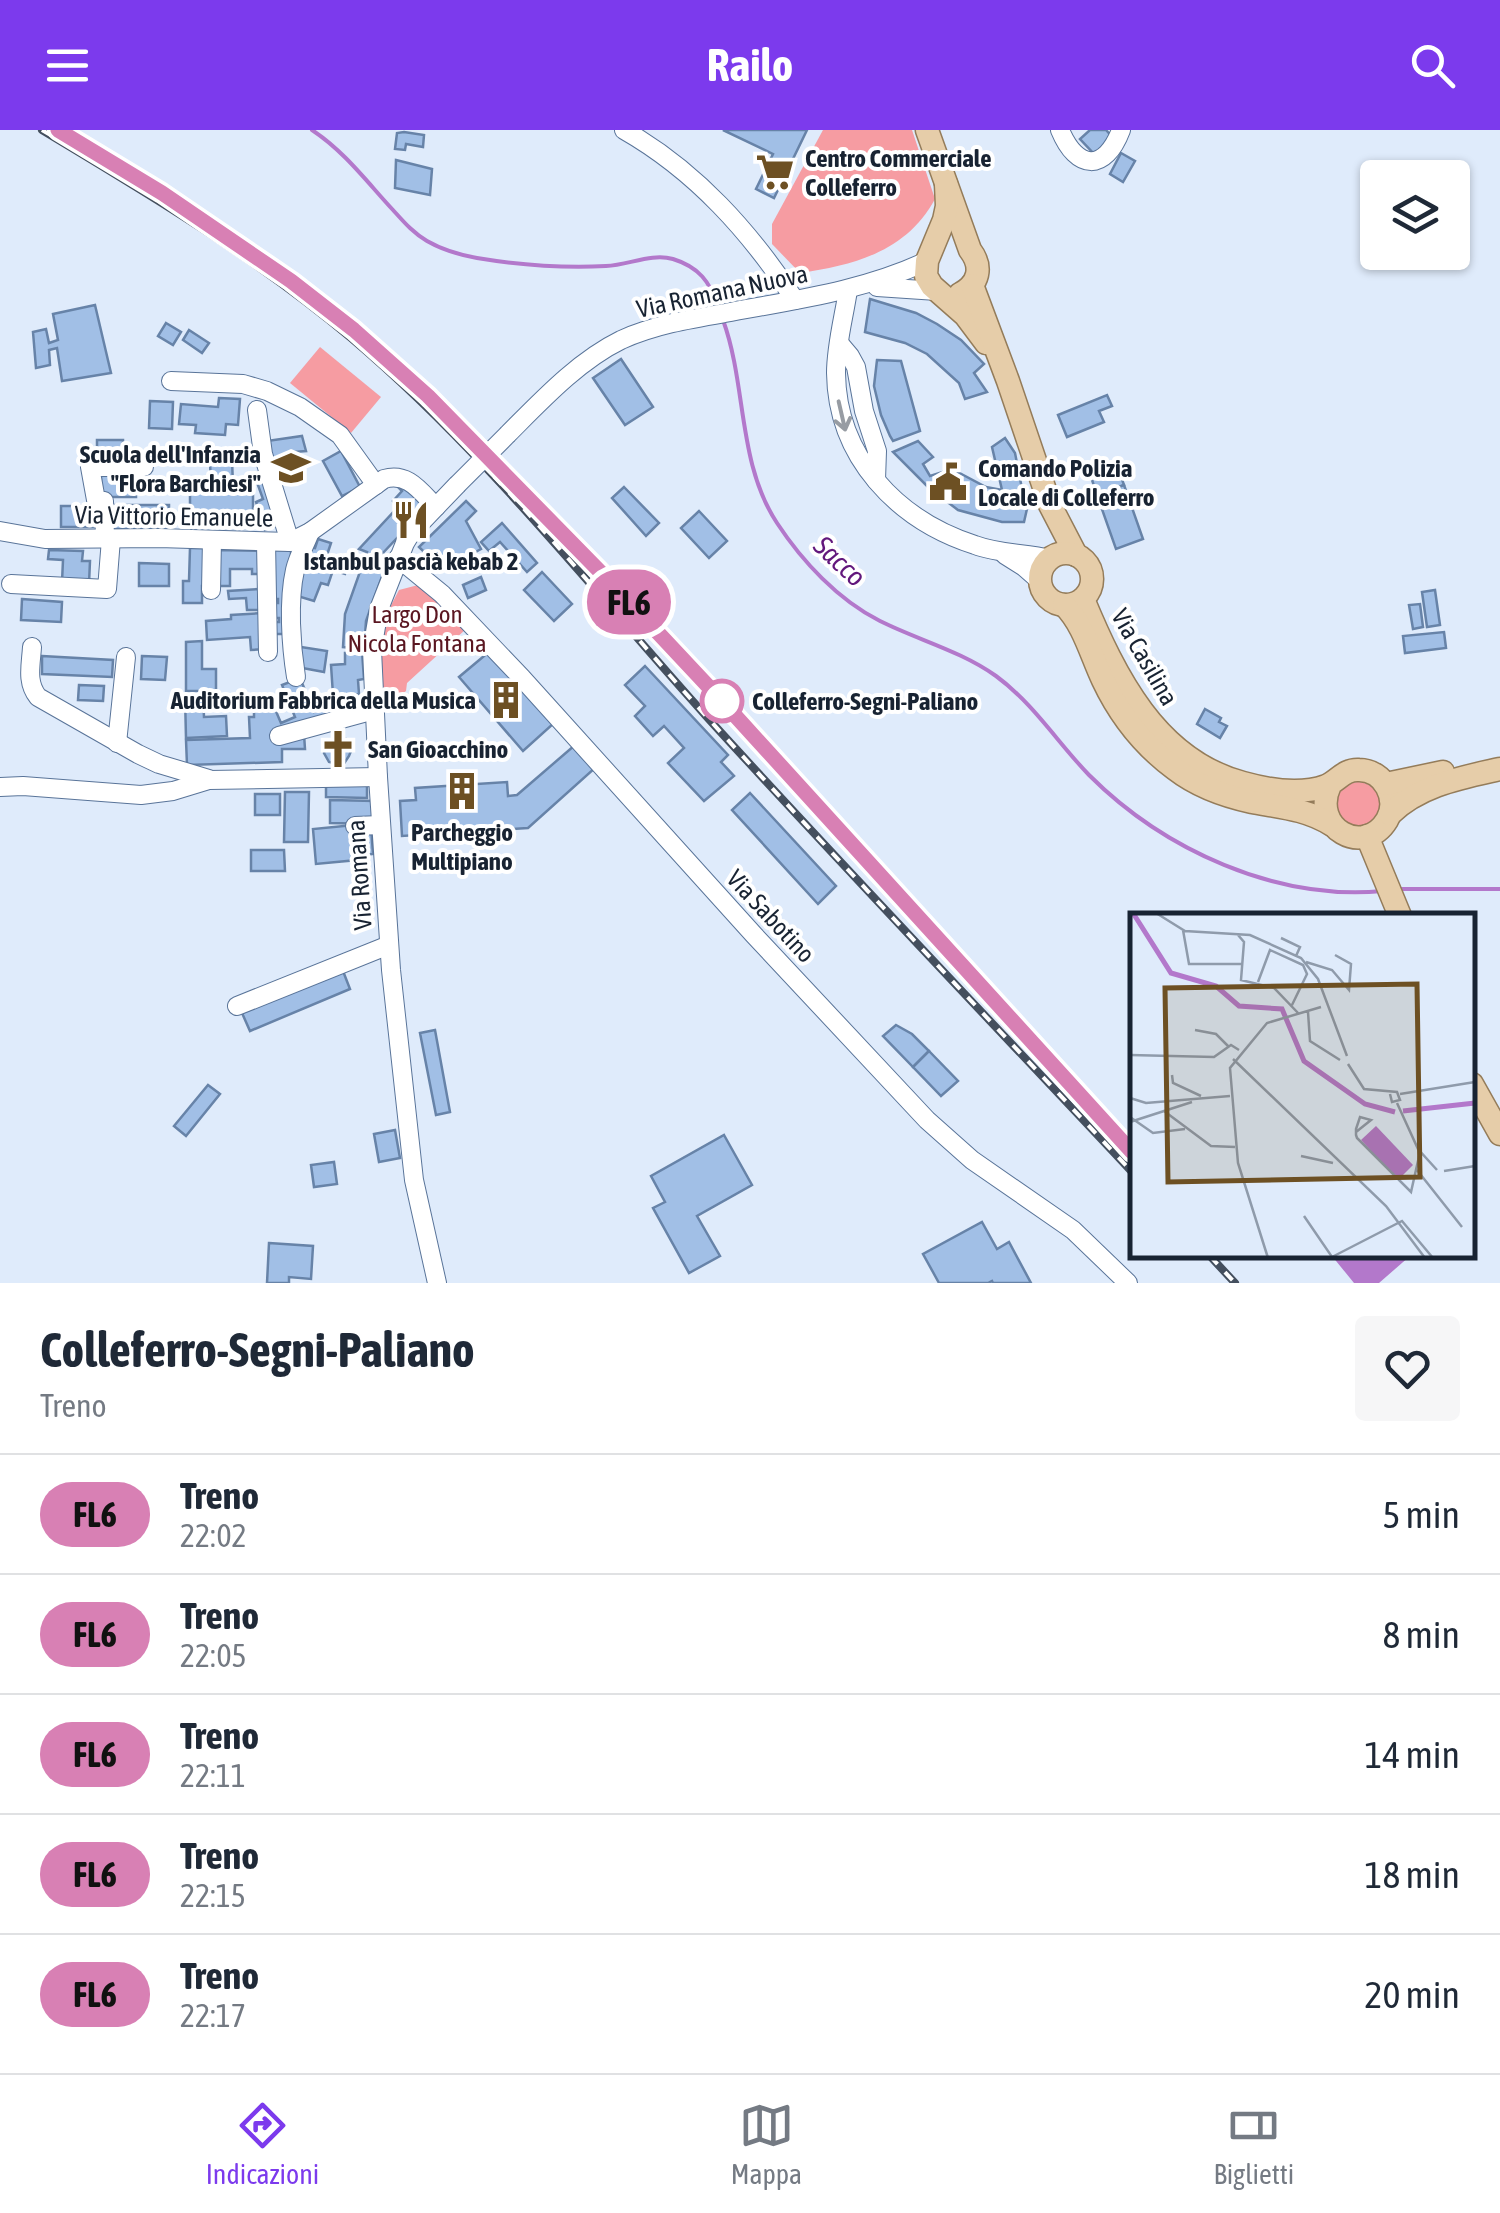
<!DOCTYPE html>
<html lang="it">
<head>
<meta charset="utf-8">
<style>
	body { margin:0; font-family:"Asap Condensed",sans-serif; background:#f6f6f7; color:#1f2937; height:100vh; display:flex; flex-direction:column; font-size:38px; white-space:nowrap }
	* { box-sizing:border-box; margin:0 }
	p { font-size:32px; color:#747a83 }
	.icon { flex:none; width:55px; height:55px; fill:none; stroke:currentColor; stroke-width:2; stroke-linecap:round; stroke-linejoin:round }
	.map { position:relative; height:1153px; overflow:hidden }
	.side { display:flex; flex-direction:column; background:#fff; flex:1 }
	.side>* { flex:none }
	.badge { padding:0 20px; border-radius:32px; font-size:35px; line-height:65px }
	.tools { position:absolute; left:1360px; top:30px; display:grid; gap:20px }
	.tools a { display:grid; place-items:center; width:110px; height:110px; border-radius:10px; background:#fff; box-shadow:0 2px 8px #0004; font-size:50px }
	.map>.badge { position:absolute; translate:-50% -50%; box-shadow:0 0 0 5px #fff }
	.round { display:grid; place-items:center; flex:none; width:105px; height:105px; border-radius:10px; background:#f6f6f7 }
	.head { display:flex; align-items:center; justify-content:space-between; height:170px; padding:0 40px }
	h1 { font-size:48px; font-weight:700; line-height:75px }
	ul { padding:0; list-style:none }
	li { display:flex; align-items:center; gap:30px; height:120px; padding:0 40px; border-top:2px solid #e0e1e3 }
	li div { flex:1 }
	li b { display:block; font-size:38px }
	li em { font-style:normal }
	li .badge { min-width:110px; font-weight:700; text-align:center }
	header { display:flex; justify-content:space-between; align-items:center; height:130px; padding:0 40px; background:#7c3aed; color:#fff; font-size:45px; font-weight:700 }
	.menu { display:flex; justify-content:space-around; align-items:center; height:140px; border-top:2px solid #e0e1e3; background:#fff; font-size:28px; color:#747a83 }
	.menu a { display:grid; justify-items:center; gap:5px }
	.menu .selected { color:#7c3aed }
	.map>svg:first-child { display:block }
	.green { fill:#f69ca2 }
	.water { fill:#b378cb }
	.lines { fill:none; stroke-linecap:round; stroke-linejoin:round }
	.stream { stroke:#b378cb; stroke-width:4 }
	.building { fill:#a1bfe6; stroke:#6783a8; stroke-width:2.5 }
	.minor-casing { stroke:#597499; stroke-width:20 }
	.major-casing { stroke:#947c5a; stroke-width:25 }
	.minor { stroke:#fff; stroke-width:18 }
	.major { stroke:#e6cda9; stroke-width:22 }
	.rail-casing { stroke:#444f5e; stroke-width:8 }
	.rail { stroke:#fff; stroke-width:4; stroke-dasharray:11; stroke-linecap:butt }
	.minor-bridge-casing { stroke:#597499; stroke-width:20; stroke-linecap:butt }
	.minor-bridge { stroke:#fff; stroke-width:18 }
	.oneway { stroke:#979ca3 }
	.line-casing { stroke:#fff; stroke-width:22 }
	.line { stroke:#d880b4; stroke-width:15 }
	.stop-dot { fill:#fff; stroke:#d880b4; stroke-width:5 }
	.labels { text-anchor:middle; stroke-width:8; stroke-linejoin:round; paint-order:stroke }
	.poi-label { font-size:25px; font-weight:bold; fill:#182332; stroke:#fff; text-anchor:start }
	.street-label { font-size:25px; fill:#182332; stroke:#fff }
	.park-label { font-size:25px; fill:#5a1621; stroke:#fff }
	.stop-label { font-size:25px; font-weight:bold; fill:#182332; stroke:#fff; text-anchor:start }
	.water-label { font-size:28px; font-style:italic; fill:#62177c; stroke:#fff }
	.inset-river { fill:none; stroke:#b378cb; stroke-width:5 }
	.inset-road { fill:none; stroke:#8f9bab; stroke-width:2.5 }
	.view { fill:#6d5023; fill-opacity:0.15; stroke:#6d5023; stroke-width:5 }
	.inset-edge { fill:none; stroke:#182332; stroke-width:5 }
</style>
</head>
<body>
<header><svg class="icon" aria-label="menu" viewBox="0 0 24 24"><path d="M4 6h16M4 12h16M4 18h16"/></svg>Railo<svg class="icon" aria-label="search" viewBox="0 0 24 24"><circle cx="10" cy="10" r="6"/><path d="M15 15l6 6"/></svg></header>
<div class="map">
<svg width="1500" height="1153" viewBox="0 0 1500 1153">
	<rect width="100%" height="100%" fill="#dfebfb"/>
	<g class="green">
		<path d="M823,0H912L935,69C907,121 855,135 800,143L772,114V94Z"/>
		<polygon points="320,217 381,267 351,303 290,253"/>
		<polygon points="422,454 466,499 407,553 406,561 398,567 398,575 383,577 379,517 384,489 399,460"/>
		<circle cx="1358" cy="674" r="22"/>
	</g>
	<polygon class="water" points="1332,1126 1410,1126 1379,1153 1354,1153"/>
	<g class="lines">
		<g class="stream">
			<path d="M312,0C344,21 367,52 393,80C403,91 413,103 427,111C441,119 460,125 477,128C519,135 564,138 606,136C629,135 651,123 673,129C699,137 710,152 718,176"/>
			<path d="M723,190C747,256 737,332 777,393C802,431 838,470 880,491C918,510 961,521 996,546C1033,573 1058,613 1089,645C1164,720 1276,771 1383,761"/>
			<polyline points="1397,759 1500,759"/>
		</g>
	</g>
	<g class="building">
		<polygon points="723,0 807,0 774,68 756,59 773,24"/>
		<polygon points="1090,0 1106,0 1115,10 1097,27 1080,9"/>
		<polygon points="404,2 424,5 423,17 406,14 405,20 395,19 397,3"/>
		<polygon points="1121,23 1135,31 1123,52 1110,44"/>
		<polygon points="396,30 432,39 430,65 395,58"/>
		<polygon points="870,169 916,183 937,194 961,210 984,234 974,243 987,262 965,269 959,253 927,224 905,213 865,202"/>
		<polygon points="95,175 111,243 62,251 57,218 49,220 50,235 36,238 33,202 46,199 49,213 58,210 53,184"/>
		<polygon points="166,193 181,202 173,215 158,206"/>
		<polygon points="189,200 209,213 202,223 183,210"/>
		<polygon points="621,229 653,277 625,295 593,248"/>
		<polygon points="877,230 901,231 920,301 893,311 890,306 881,285 874,256"/>
		<polygon points="1107,265 1112,276 1099,281 1104,292 1067,307 1058,285"/>
		<polygon points="219,268 240,269 238,295 226,294 225,305 195,303 196,295 179,294 181,274 218,277"/>
		<polygon points="150,271 173,272 172,299 149,298"/>
		<polygon points="302,306 306,321 293,322 300,335 273,342 267,311"/>
		<polygon points="1005,308 1015,323 1024,369 1029,370 1024,392 1002,392 958,380 929,358 893,322 918,311 933,327 923,334 930,346 952,339 986,357 1002,360 992,317"/>
		<polygon points="97,310 123,310 123,319 132,319 132,334 97,334"/>
		<polygon points="341,321 360,357 342,366 323,331"/>
		<polygon points="232,329 233,356 211,357 210,331"/>
		<polygon points="1117,335 1124,355 1097,365 1090,344"/>
		<polygon points="266,340 284,393 265,400 256,372 263,369 254,344"/>
		<polygon points="136,341 136,367 101,367 101,342"/>
		<polygon points="405,352 429,374 382,424 389,427 366,491 364,519 343,517 345,484 367,422 359,419 398,377 393,371 402,361 399,358"/>
		<polygon points="1124,355 1143,409 1116,419 1097,365"/>
		<polygon points="624,357 659,393 646,406 612,368"/>
		<polygon points="190,362 253,362 253,398 226,398 226,385 190,385"/>
		<polygon points="466,371 476,381 466,391 481,419 442,440 419,417"/>
		<rect x="107" y="375" width="62" height="24"/>
		<rect x="61" y="376" width="41" height="21"/>
		<polygon points="699,381 727,411 709,428 681,398"/>
		<polygon points="502,393 537,433 527,442 500,412 489,421 481,412"/>
		<polygon points="318,409 331,413 327,425 349,432 345,444 333,440 328,455 321,453 314,471 294,465 309,417 315,418"/>
		<polygon points="190,418 209,418 209,456 202,456 202,473 183,473 183,451 189,451"/>
		<polygon points="49,420 83,421 82,431 90,431 89,454 62,452 63,430 48,429"/>
		<polygon points="217,420 265,421 261,444 252,444 252,439 230,439 230,456 217,456"/>
		<polygon points="271,420 291,420 291,504 268,504 268,492 279,492 279,488 269,488 269,473 278,473 278,469 270,469"/>
		<polygon points="139,433 169,434 169,456 139,456"/>
		<polygon points="542,442 572,474 554,491 524,460"/>
		<polygon points="481,447 486,460 468,468 463,455"/>
		<polygon points="259,459 260,480 247,480 246,468 229,469 228,461"/>
		<polygon points="1435,460 1440,495 1427,497 1422,462"/>
		<polygon points="22,469 62,472 61,492 21,490"/>
		<polygon points="1420,474 1423,497 1413,499 1409,475"/>
		<polygon points="262,483 265,519 251,520 250,507 207,510 206,491 231,489 231,485"/>
		<polygon points="1444,502 1446,518 1405,523 1403,506"/>
		<polygon points="202,511 202,539 216,539 216,561 186,561 186,512"/>
		<polygon points="301,517 327,521 324,542 297,537"/>
		<polygon points="490,521 553,594 523,621 459,547"/>
		<polygon points="362,522 364,549 358,550 359,564 333,565 331,535 345,534 345,523"/>
		<polygon points="42,526 113,530 112,547 42,544"/>
		<polygon points="142,526 167,527 165,550 141,549"/>
		<polygon points="645,536 728,625 721,632 734,646 704,671 668,633 684,618 664,596 653,606 635,586 645,576 625,555"/>
		<polygon points="300,548 314,582 341,572 346,582 304,604 305,619 282,619 282,632 187,635 186,610 250,608 249,587 254,587 254,579 275,579 281,593 295,587 282,555"/>
		<polygon points="79,555 104,556 103,571 78,570"/>
		<polygon points="203,565 204,587 226,586 227,606 186,608 185,566"/>
		<polygon points="1205,579 1221,588 1219,592 1227,596 1220,608 1197,594"/>
		<polygon points="346,609 353,616 349,626 343,635 329,632 324,623 327,611"/>
		<polygon points="575,615 595,638 528,698 402,706 400,671 416,670 415,658 507,652 508,666 517,665"/>
		<polygon points="326,654 367,655 367,668 326,667"/>
		<polygon points="285,662 309,662 308,712 284,712"/>
		<polygon points="750,663 836,756 818,774 732,680"/>
		<rect x="255" y="664" width="25" height="21"/>
		<polygon points="330,670 375,671 374,694 330,693"/>
		<polygon points="354,695 371,697 373,724 357,726 357,730 316,734 313,699"/>
		<polygon points="251,720 284,720 285,741 251,741"/>
		<polygon points="343,841 350,859 250,901 242,883"/>
		<polygon points="896,895 912,904 929,921 913,937 883,906"/>
		<polygon points="435,900 450,982 436,985 420,903"/>
		<polygon points="929,921 958,951 941,966 913,937"/>
		<polygon points="208,955 220,964 186,1006 174,996"/>
		<polygon points="395,1000 400,1028 379,1032 374,1004"/>
		<polygon points="724,1005 752,1055 697,1086 720,1126 689,1143 653,1078 665,1072 651,1046"/>
		<polygon points="334,1032 337,1054 314,1057 311,1035"/>
		<polygon points="982,1092 997,1119 1009,1112 1031,1153 993,1153 992,1151 988,1153 939,1153 923,1124"/>
		<polygon points="269,1113 313,1116 311,1149 289,1147 289,1153 267,1153"/>
	</g>
	<g class="lines">
		<g class="minor-casing">
			<g id="minor">
				<path d="M624,0C696,41 750,102 795,170"/>
				<path d="M1060,0C1077,41 1105,42 1121,0"/>
				<polyline points="877,157 937,161"/>
				<path d="M848,160C844,187 836,215 836,243C837,327 897,390 975,415C999,424 1025,423 1050,429"/>
				<polyline points="839,213 850,226 856,237 864,281 877,321 876,350"/>
				<polyline points="171,251 243,254 267,261 300,277 340,305 376,355"/>
				<polyline points="257,280 263,324 290,412"/>
				<path d="M508,304C541,271 578,231 621,210C654,195 690,189 725,183C794,170 863,161 927,131"/>
				<path d="M0,401L45,409L159,408L290,412L310,402L384,349C408,342 420,361 436,377"/>
				<polyline points="105,409 104,371 96,370 90,337 144,337"/>
				<polyline points="266,412 268,522"/>
				<polyline points="1005,425 1024,437 1040,451"/>
				<polyline points="398,428 442,464 522,548 754,805 927,990 972,1030 1073,1100 1128,1153"/>
				<polyline points="11,454 107,459 111,409"/>
				<polyline points="211,460 212,410"/>
				<path d="M32,517C31,535 26,552 38,567L138,624L159,634L209,649"/>
				<path d="M296,547C291,516 288,471 295,440C298,427 305,415 310,402"/>
				<polyline points="279,606 374,580"/>
				<polyline points="117,613 126,527"/>
				<polyline points="0,657 23,656 141,665 173,661 209,650 378,647"/>
				<polyline points="355,696 381,695"/>
				<polyline points="237,876 389,815"/>
				<polyline points="437,1153 414,1050 391,840 378,647 372,520 379,479 405,413 411,403 457,355"/>
			</g>
		</g>
		<g class="major-casing">
			<g id="major">
				<path d="M927,0L970,120C983,137 979,154 960,164"/>
				<polyline points="946,54 947,76 944,90 927,131 926,146 932,156 965,185 986,213"/>
				<polyline points="972,155 1008,251 1050,375 1076,425"/>
				<circle cx="1066" cy="449" r="26"/>
				<path d="M1083,469C1115,546 1156,630 1243,653C1268,660 1301,665 1326,656C1338,651 1344,639 1359,640C1384,640 1399,669 1387,690C1364,728 1310,698 1330,655"/>
				<path d="M1064,475C1084,495 1091,525 1103,550C1119,584 1144,616 1175,639C1197,656 1224,666 1252,672C1280,677 1307,679 1332,695"/>
				<polyline points="1386,654 1443,642"/>
				<path d="M1390,684C1420,655 1460,648 1500,639"/>
				<polyline points="1367,706 1400,786"/>
				<polyline points="1472,954 1500,1004"/>
			</g>
		</g>
		<use href="#minor" class="minor"/>
		<use href="#major" class="major"/>
		<g class="rail-casing">
			<g id="rail">
				<path d="M42,0C149,64 256,128 351,208C483,320 591,458 706,586C846,740 990,890 1132,1042"/>
				<polyline points="563,404 721,570 1122,1010"/>
				<polyline points="1210,1126 1235,1153"/>
			</g>
		</g>
		<use href="#rail" class="rail"/>
		<g class="minor-bridge-casing">
			<polyline id="minor-bridge" points="457,355 508,304"/>
		</g>
		<use href="#minor-bridge" class="minor-bridge"/>
	</g>
	<defs><path id="oneway-shaft" d="M-6 0H5M1.5-3L5.5 0L1.5 3" fill="none" stroke-width="1.6" stroke-linecap="round" stroke-linejoin="round" transform="scale(2.5)"/></defs>
	<use class="oneway" href="#oneway-shaft" transform="translate(842 286) rotate(77)"/>
	<g class="lines">
		<g class="line-casing">
			<polyline id="line" points="58,0 162,63 291,151 354,200 428,266 618,460 721,570 1132,1022"/>
		</g>
		<use href="#line" class="line"/>
	</g>
	<defs>
		<g id="supermarket-bare" transform="scale(3)"><path d="M-6-5.5h2.5l.6 2H6L4.5 2H-2.5L-4.4-4H-6ZM-1.5 3.2a1.3 1.3 0 1 0 .1 0ZM3 3.2a1.3 1.3 0 1 0 .1 0Z" fill="#6d5023" stroke="#fff" stroke-width="2.5" paint-order="stroke"/></g>
		<g id="school-bare" transform="scale(3)"><path d="M0-5L7-2L0 1L-7-2ZM-4 1L0 2.5L4 1V4Q0 6-4 4Z" fill="#6d5023" stroke="#fff" stroke-width="2.5" paint-order="stroke"/></g>
		<g id="civic-bare" transform="scale(3)"><path d="M-.6-6.5H3V-4.5H.6V-3L4-1V1h2V6H-6V1h2V-1L-.6-3ZM-1.2 2.5V6h2.4V2.5Z" fill="#6d5023" stroke="#fff" stroke-width="2.5" paint-order="stroke"/></g>
		<g id="restaurant-bare" transform="scale(3)"><path d="M-5-6h1v4h1v-4h1v4h1v-4h1v5L-1.5 .5V6h-2V.5L-5-1ZM5-6V6H3V1.5H1.5Q1.5-4 5-6Z" fill="#6d5023" stroke="#fff" stroke-width="2.5" paint-order="stroke"/></g>
		<g id="building-bare" transform="scale(3)"><path d="M-4-6H4V6H1V3H-1V6H-4ZM-2.5-4.3h1.7v1.8h-1.7ZM.8-4.3h1.7v1.8H.8ZM-2.5-1h1.7V.8h-1.7ZM.8-1h1.7V.8H.8Z" fill="#6d5023" stroke="#fff" stroke-width="2.5" paint-order="stroke"/></g>
		<g id="church-bare" transform="scale(3)"><path d="M-1.2-6h2.4v3.5h3.3v2.4h-3.3V6h-2.4V-.1h-3.3v-2.4h3.3Z" fill="#6d5023" stroke="#fff" stroke-width="2.5" paint-order="stroke"/></g>
	</defs>
	<g fill-rule="evenodd">
		<use href="#supermarket-bare" x="775" y="42"/>
		<use href="#school-bare" x="291" y="338"/>
		<use href="#civic-bare" x="948" y="352"/>
		<use href="#restaurant-bare" x="411" y="390"/>
		<use href="#building-bare" x="506" y="570"/>
		<use href="#church-bare" x="338" y="619"/>
		<use href="#building-bare" x="462" y="661"/>
	</g>
	<circle class="stop-dot" cx="722" cy="571" r="20"/>
	<g class="labels">
		<g class="poi-label">
			<text x="805" y="37">Centro Commerciale<tspan x="805" dy="29">Colleferro</tspan></text>
			<text x="261" y="333" text-anchor="end">Scuola dell'Infanzia<tspan x="261" dy="29">"Flora Barchiesi"</tspan></text>
			<text x="978" y="347">Comando Polizia<tspan x="978" dy="29">Locale di Colleferro</tspan></text>
			<text x="411" y="440" text-anchor="middle">Istanbul pascià kebab 2</text>
			<text x="476" y="579" text-anchor="end">Auditorium Fabbrica della Musica</text>
			<text x="368" y="628">San Gioacchino</text>
			<text x="462" y="711" text-anchor="middle">Parcheggio<tspan x="462" dy="29">Multipiano</tspan></text>
		</g>
		<g class="street-label">
			<text transform="translate(722 161) rotate(-12)" y="9">Via Romana Nuova</text>
			<text transform="translate(174 386) rotate(1)" y="9">Via Vittorio Emanuele</text>
			<text transform="translate(1145 527) rotate(60)" y="9">Via Casilina</text>
			<text transform="translate(359 745) rotate(-94)" y="9">Via Romana</text>
			<text transform="translate(771 786) rotate(47)" y="9">Via Sabotino</text>
		</g>
		<g class="park-label">
			<text x="417" y="493">Largo Don<tspan x="417" dy="29">Nicola Fontana</tspan></text>
		</g>
		<g class="stop-label">
			<text x="752" y="580">Colleferro-Segni-Paliano</text>
		</g>
		<g class="water-label">
			<text transform="translate(840 431) rotate(43)" y="10">Sacco</text>
		</g>
	</g>
	<g transform="translate(1130 783)">
		<rect width="345" height="345" fill="#dfebfb"/>
		<path d="M246,213L283,252L268,267L231,227Z" fill="#b378cb"/>
		<path class="inset-river" d="M3,0L41,60L86,73L109,93L152,96L174,148L235,191L265,199M273,198L345,190"/>
		<path class="inset-road" d="M26,0L55,18L120,22L171,45L188,66L217,143M53,17L59,51H113M108,22L114,29L111,67L144,75L169,101M151,25L170,34L166,43M176,49L202,57L219,77L221,51L205,42M128,69L140,37L173,52L177,61L162,92M178,99L180,128L210,147M65,117L86,121L99,134M0,142L84,144L101,132L109,137M103,146L256,293L295,345M218,151L234,176L267,179L270,187L262,189L260,181M42,162L43,170L71,183M270,181L345,169M0,185L16,190L100,183M267,190L288,236L307,257M34,198L81,233L105,234M0,204L23,220L55,216M0,209L62,189M226,219L241,207L230,204L226,216V222L227,225L281,279L290,239M171,243L203,250M287,257L332,314M314,258L345,253M174,303L202,344L272,308L303,345M138,345L108,250L100,155L137,110L191,94"/>
		<path class="view" d="M287,71L290,264L38,269L35,75Z"/>
		<rect width="345" height="345" class="inset-edge"/>
	</g>
</svg>
<div class="tools">
<a><svg class="icon" aria-label="layers" viewBox="0 0 24 24"><path d="M12 4l9 5-9 5-9-5zM3 14l9 5 9-5"/></svg></a>
</div>
<b class="badge" style="left:629px;top:472px;background:#d880b4;color:#111">FL6</b>
</div>
<section class="side">
<div class="head"><div><h1>Colleferro-Segni-Paliano</h1><p>Treno</p></div><a class="round"><svg class="icon" aria-label="heart" viewBox="0 0 24 24"><path d="M12 20l-8-8c-3-5 5-10 8-4 3-6 11-1 8 4z"/></svg></a></div>
<ul>
<li><span class="badge" style="background:#d880b4;color:#111">FL6</span><div><b>Treno</b><p>22:02</p></div><em>5 min</em></li>
<li><span class="badge" style="background:#d880b4;color:#111">FL6</span><div><b>Treno</b><p>22:05</p></div><em>8 min</em></li>
<li><span class="badge" style="background:#d880b4;color:#111">FL6</span><div><b>Treno</b><p>22:11</p></div><em>14 min</em></li>
<li><span class="badge" style="background:#d880b4;color:#111">FL6</span><div><b>Treno</b><p>22:15</p></div><em>18 min</em></li>
<li><span class="badge" style="background:#d880b4;color:#111">FL6</span><div><b>Treno</b><p>22:17</p></div><em>20 min</em></li>
</ul>
</section>
<nav class="menu">
<a class="selected"><svg class="icon" aria-label="directions" viewBox="0 0 24 24"><path d="M12 3l9 9-9 9-9-9zM9 14v-3h6M13 9l2 2-2 2"/></svg>Indicazioni</a>
<a><svg class="icon" aria-label="map" viewBox="0 0 24 24"><path d="M3 6l6-2 6 2 6-2v14l-6 2-6-2-6 2zM9 4v14M15 6v14"/></svg>Mappa</a>
<a><svg class="icon" aria-label="tickets" viewBox="0 0 24 24"><path d="M3 7h18v10H3zM15 7v10"/></svg>Biglietti</a>
</nav>
</body>
</html>
